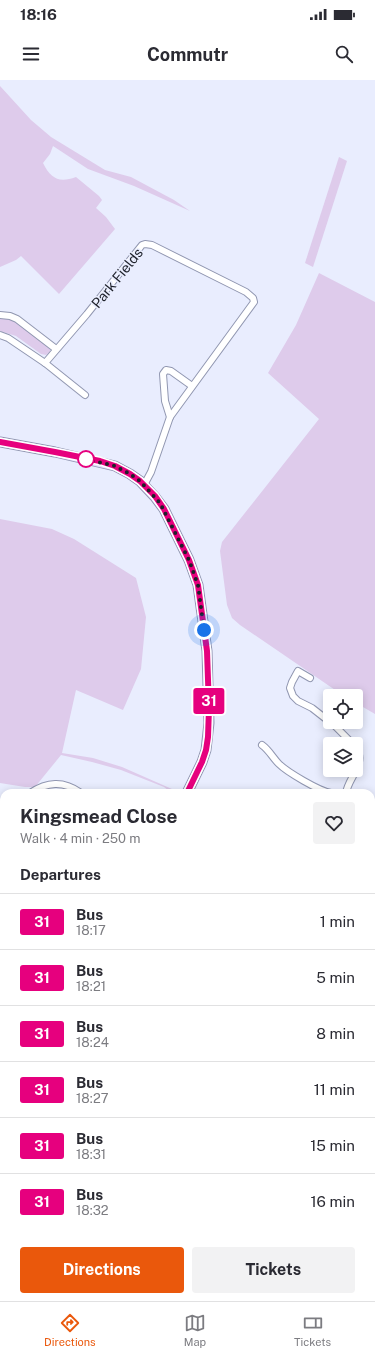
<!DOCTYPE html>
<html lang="en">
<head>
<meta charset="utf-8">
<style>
	body { margin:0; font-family:"Public Sans",sans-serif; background:#f2f2f3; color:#2b2b33; height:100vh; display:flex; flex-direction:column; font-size:15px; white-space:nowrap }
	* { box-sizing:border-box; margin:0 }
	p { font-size:13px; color:#7c7c81 }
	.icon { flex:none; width:22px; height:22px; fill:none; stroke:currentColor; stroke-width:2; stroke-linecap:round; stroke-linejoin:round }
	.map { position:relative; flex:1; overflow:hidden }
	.details { position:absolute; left:0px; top:709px; width:375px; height:512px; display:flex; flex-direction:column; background:#fff; border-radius:12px 12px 0 0; box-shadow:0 2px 10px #0003 }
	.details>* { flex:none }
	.badge { padding:0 8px; border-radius:3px; font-size:14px; line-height:26px }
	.fabs { position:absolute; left:323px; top:609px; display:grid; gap:8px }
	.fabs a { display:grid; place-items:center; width:40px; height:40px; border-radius:4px; background:#fff; box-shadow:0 2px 10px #0003; font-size:20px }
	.you { position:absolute; width:20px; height:20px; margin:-10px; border:3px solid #fff; border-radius:50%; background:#1a73e8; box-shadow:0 0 0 6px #1a73e833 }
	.map>.badge { position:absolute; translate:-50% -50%; box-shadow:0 0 0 2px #fff }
	h2 { padding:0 20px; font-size:15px; line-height:36px }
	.round { display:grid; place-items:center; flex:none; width:42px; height:42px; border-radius:4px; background:#f2f2f3 }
	.summary { display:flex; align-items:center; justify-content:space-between; height:68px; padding:0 20px }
	h1 { font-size:19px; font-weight:700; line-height:30px }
	.button { display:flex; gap:8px; margin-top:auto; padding:8px 20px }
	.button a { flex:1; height:46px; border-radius:4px; background:#ea580c; color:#fff; font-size:16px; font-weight:700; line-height:46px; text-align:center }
	.button a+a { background:#f2f2f3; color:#2b2b33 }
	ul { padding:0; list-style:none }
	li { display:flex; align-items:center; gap:12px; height:56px; padding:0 20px; border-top:1px solid #e1e1e2 }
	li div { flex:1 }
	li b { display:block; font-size:15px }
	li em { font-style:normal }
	li .badge { min-width:44px; font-weight:700; text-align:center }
	.status { display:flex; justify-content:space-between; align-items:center; height:28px; padding:0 20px; background:#fff; direction:ltr }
	.status svg { height:11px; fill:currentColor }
	header { display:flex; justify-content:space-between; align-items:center; height:52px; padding:0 20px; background:#fff; font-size:18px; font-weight:700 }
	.tabs { display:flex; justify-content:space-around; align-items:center; height:56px; border-top:1px solid #e1e1e2; background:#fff; font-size:11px; color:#7c7c81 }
	.tabs a { display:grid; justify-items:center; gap:2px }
	.tabs .selected { color:#ea580c }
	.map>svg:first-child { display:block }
	.green { fill:#decbeb }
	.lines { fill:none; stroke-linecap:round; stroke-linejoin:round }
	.stream { stroke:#7394aa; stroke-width:2 }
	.street-casing { stroke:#9197b1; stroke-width:8 }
	.secondary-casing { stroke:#9197b1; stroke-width:11 }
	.street { stroke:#fff; stroke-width:6 }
	.secondary { stroke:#e5ddfd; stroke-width:9 }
	.rail { stroke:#6f727f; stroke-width:2; stroke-dasharray:8 4; stroke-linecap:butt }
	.line-casing { stroke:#fff; stroke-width:9 }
	.line { stroke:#e6007e; stroke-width:6 }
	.walk { stroke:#1d2029; stroke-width:4; stroke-dasharray:0 7.2 }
	.stop-dot { fill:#fff; stroke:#e6007e; stroke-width:2 }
	.labels { text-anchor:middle; stroke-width:3; stroke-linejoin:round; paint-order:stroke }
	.street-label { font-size:14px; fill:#1d2029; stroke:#e9edfe }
</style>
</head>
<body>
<div class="status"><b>18:16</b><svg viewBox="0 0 49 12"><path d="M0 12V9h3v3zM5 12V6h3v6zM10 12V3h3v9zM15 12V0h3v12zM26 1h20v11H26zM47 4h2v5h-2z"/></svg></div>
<header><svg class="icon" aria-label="menu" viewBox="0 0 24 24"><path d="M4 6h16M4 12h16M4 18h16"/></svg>Commutr<svg class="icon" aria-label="search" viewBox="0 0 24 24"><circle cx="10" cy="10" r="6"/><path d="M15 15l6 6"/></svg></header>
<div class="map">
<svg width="375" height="1221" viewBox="0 0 375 1221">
	<rect width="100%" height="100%" fill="#e9edfe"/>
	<g class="green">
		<path d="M0,6L31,40L51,57L105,90L131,97L174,120L190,131L134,106L88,89L53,66L50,74L43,83C51,99 59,103 76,97L99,116L102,120L96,128L106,137L115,149L59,214L21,176L16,180L0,187Z"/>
		<polygon points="339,77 347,81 313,187 305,183"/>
		<polygon points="319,193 375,222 375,634 356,623 356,616 344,616 341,614 240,545 232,538 227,525 220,471 222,462 319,339 268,293 296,245"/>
		<polygon points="0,235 10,236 50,267 50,272 46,275 41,274 16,256 0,251"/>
		<polygon points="0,439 52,449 74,459 136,498 146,537 141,589 123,630 76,610 62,673 93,678 122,687 181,713 172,713 164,707 121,690 92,682 61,675 35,707 25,707 0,703"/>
		<polygon points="371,903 375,905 375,1102 371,1101"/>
		<polygon points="0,1055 4,1057 4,1093 0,1100"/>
		<polygon points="197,1217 251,1217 249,1221 203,1221"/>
	</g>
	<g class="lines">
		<g class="stream">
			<polyline points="0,971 4,974"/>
			<polyline points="371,1106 375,1107"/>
		</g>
		<g class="street-casing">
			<g id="street">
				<polyline points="0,235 10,236 17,239 56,269"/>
				<polyline points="0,255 8,258 45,283 85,315"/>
				<polyline points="45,283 87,234 142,165 145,164 152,165 246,212 253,218 254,222 170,337 151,392 144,405"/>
				<polyline points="170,337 165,321 163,294 166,290 171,291 192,306"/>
				<polyline points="310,598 298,591 292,602 290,608 293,616 298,621 312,628 335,646 353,664"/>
				<path d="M262,665C270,671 272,677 279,684C287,692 319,711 331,713"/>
				<path d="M30,713C47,702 63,700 81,713"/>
				<path d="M346,713C348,698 367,683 356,668"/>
				<polyline points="0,1010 4,1009"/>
				<polyline points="371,1133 375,1129"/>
				<polyline points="298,1221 301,1217"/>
			</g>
		</g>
		<g class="secondary-casing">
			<g id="secondary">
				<polyline points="0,362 55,372 115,386 130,394 140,401 155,417 164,429 189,480 198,505 207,571 209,643 206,670 202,682 187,713"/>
				<polyline points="371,793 375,795"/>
				<polyline points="11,1221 13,1217"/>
			</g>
		</g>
		<use href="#street" class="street"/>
		<use href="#secondary" class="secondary"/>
		<g class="rail">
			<polyline points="371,1214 375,1209"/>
			<polyline points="365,1221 368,1217"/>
		</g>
	</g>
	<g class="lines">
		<g class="line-casing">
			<polyline id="line" points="0,362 55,372 100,381 115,386 130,394 140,401 155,416 164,429 189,480 198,505 207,571 209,628 208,657 206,670 202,682 187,713"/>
		</g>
		<use href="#line" class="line"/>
		<polyline class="walk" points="86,379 115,386 130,394 140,401 160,423 189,480 198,505 204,550"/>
	</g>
	<circle class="stop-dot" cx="86" cy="379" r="8"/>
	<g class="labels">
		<g class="street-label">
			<text transform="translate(117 198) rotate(-51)" y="5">Park Fields</text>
		</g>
	</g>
</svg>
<div class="fabs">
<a><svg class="icon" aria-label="locate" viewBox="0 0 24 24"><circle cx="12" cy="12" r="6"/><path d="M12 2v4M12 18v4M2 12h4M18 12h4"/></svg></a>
<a><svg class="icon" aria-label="layers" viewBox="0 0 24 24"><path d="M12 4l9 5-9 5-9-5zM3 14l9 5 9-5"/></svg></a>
</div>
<div class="you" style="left:204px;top:550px"></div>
<b class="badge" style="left:209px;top:621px;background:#e6007e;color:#fff">31</b>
<section class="details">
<div class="summary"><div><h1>Kingsmead Close</h1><p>Walk · 4 min · 250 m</p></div><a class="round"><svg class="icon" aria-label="heart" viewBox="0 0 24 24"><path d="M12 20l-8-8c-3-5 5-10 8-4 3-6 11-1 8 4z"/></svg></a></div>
<h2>Departures</h2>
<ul>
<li><span class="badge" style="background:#e6007e;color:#fff">31</span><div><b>Bus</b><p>18:17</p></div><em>1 min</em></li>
<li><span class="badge" style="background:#e6007e;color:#fff">31</span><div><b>Bus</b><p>18:21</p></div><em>5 min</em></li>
<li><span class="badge" style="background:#e6007e;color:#fff">31</span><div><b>Bus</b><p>18:24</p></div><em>8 min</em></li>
<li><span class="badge" style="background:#e6007e;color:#fff">31</span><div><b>Bus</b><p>18:27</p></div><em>11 min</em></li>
<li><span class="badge" style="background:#e6007e;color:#fff">31</span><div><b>Bus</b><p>18:31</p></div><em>15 min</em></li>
<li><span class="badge" style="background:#e6007e;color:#fff">31</span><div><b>Bus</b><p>18:32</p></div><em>16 min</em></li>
</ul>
<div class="button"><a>Directions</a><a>Tickets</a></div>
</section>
</div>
<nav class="tabs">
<a class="selected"><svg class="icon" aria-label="directions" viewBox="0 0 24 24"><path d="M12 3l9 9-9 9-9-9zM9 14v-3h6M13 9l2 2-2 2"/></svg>Directions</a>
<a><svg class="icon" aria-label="map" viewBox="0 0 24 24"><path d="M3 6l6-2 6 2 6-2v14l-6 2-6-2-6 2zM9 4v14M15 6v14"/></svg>Map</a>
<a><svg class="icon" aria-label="tickets" viewBox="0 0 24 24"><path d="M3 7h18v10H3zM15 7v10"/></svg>Tickets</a>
</nav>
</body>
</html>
